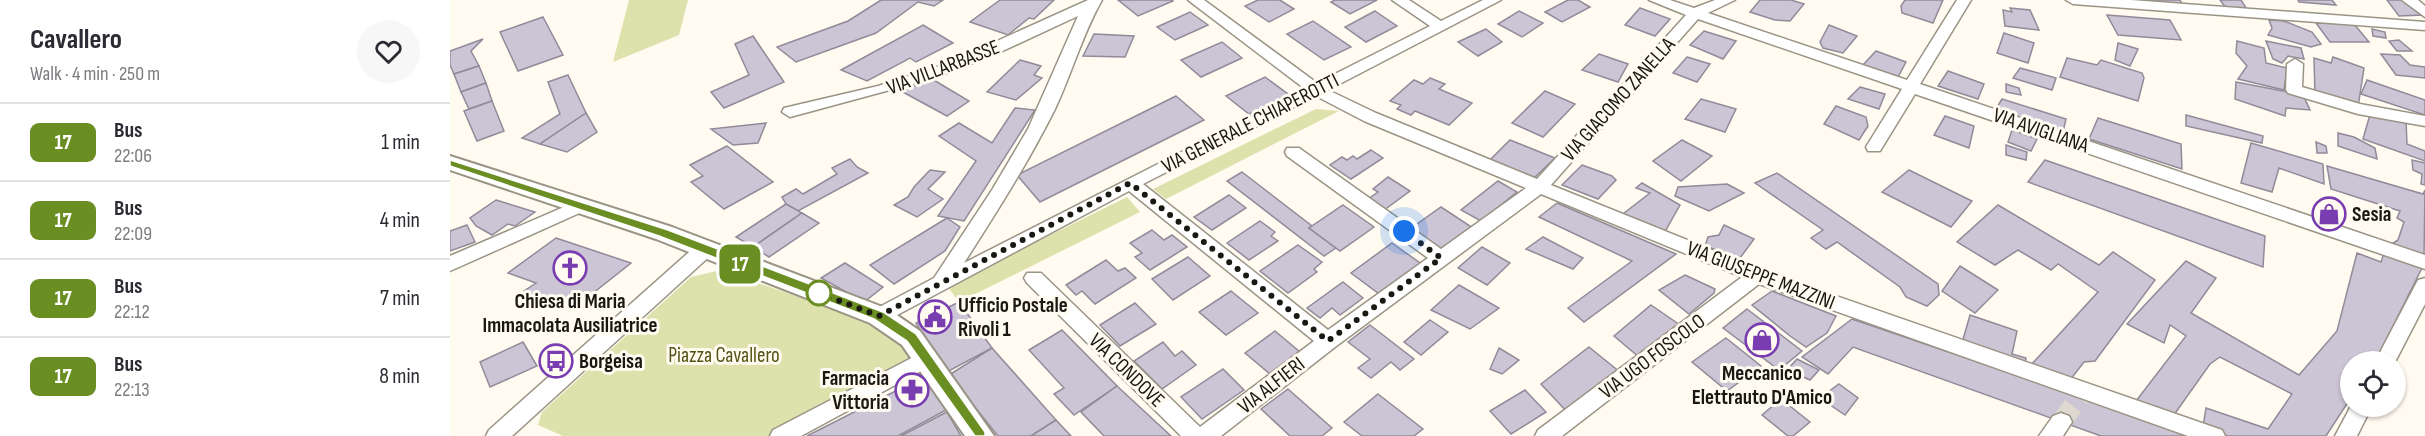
<!DOCTYPE html>
<html lang="en">
<head>
<meta charset="utf-8">
<style>
	body { margin:0; font-family:"Sofia Sans Condensed",sans-serif; background:#f7f7f7; color:#2b2b33; height:100vh; display:flex; flex-direction:column; font-size:22px; white-space:nowrap }
	* { box-sizing:border-box; margin:0 }
	p { font-size:20px; color:#7c7c81 }
	.icon { flex:none; width:33px; height:33px; fill:none; stroke:currentColor; stroke-width:2; stroke-linecap:round; stroke-linejoin:round }
	.map { position:relative; flex:1; overflow:hidden }
	.side { display:flex; flex-direction:column; background:#fff; width:450px }
	.side>* { flex:none }
	.badge { padding:0 12px; border-radius:9px; font-size:21px; line-height:39px }
	.fabs { position:absolute; left:1890px; top:351px; display:grid; gap:12px }
	.fabs a { display:grid; place-items:center; width:66px; height:66px; border-radius:50%; background:#fff; box-shadow:0 2px 4px #0004; font-size:30px }
	.you { position:absolute; width:30px; height:30px; margin:-15px; border:4px solid #fff; border-radius:50%; background:#1a73e8; box-shadow:0 0 0 9px #1a73e833 }
	.map>.badge { position:absolute; translate:-50% -50%; box-shadow:0 0 0 3px #fff }
	.round { display:grid; place-items:center; flex:none; width:63px; height:63px; border-radius:32px; background:#f7f7f7 }
	.overview { display:flex; align-items:center; justify-content:space-between; height:102px; padding:0 30px }
	h1 { font-size:28px; font-weight:700; line-height:45px }
	ul { padding:0; list-style:none }
	li { display:flex; align-items:center; gap:18px; height:78px; padding:0 30px; border-top:2px solid #e1e1e2 }
	li div { flex:1 }
	li b { display:block; font-size:22px }
	li em { font-style:normal }
	li .badge { min-width:66px; font-weight:700; text-align:center }
	main { display:flex; flex:1; min-height:0 }
	.map>svg:first-child { display:block }
	.green { fill:#dde1ab }
	.building { fill:#ccc5d6; stroke:#908a99; stroke-width:1.5 }
	.lines { fill:none; stroke-linecap:round; stroke-linejoin:round }
	.minor-tunnel { stroke:#ddd9d0; stroke-width:20; stroke-dasharray:20 10; stroke-linecap:butt }
	.minor-casing { stroke:#9a9485; stroke-width:3 }
	.tertiary-casing { stroke:#9a9485; stroke-width:4 }
	.minor { fill:#fff; fill-rule:evenodd }
	.tertiary { fill:#fff; fill-rule:evenodd }
	.line { fill:#6b8e23; stroke:#fff; stroke-width:1.5 }
	.walk { stroke:#1a1812; stroke-width:6; stroke-dasharray:0 10.8 }
	.stop-dot { fill:#fff; stroke:#6b8e23; stroke-width:3 }
	.labels { text-anchor:middle; stroke-width:6; stroke-linejoin:round; paint-order:stroke }
	.street-label { font-size:21px; fill:#1a1812; stroke:#fffbf1 }
	.poi-label { font-size:21px; font-weight:bold; fill:#1a1812; stroke:#fffbf1; text-anchor:start }
	.park-label { font-size:21px; fill:#525415; stroke:#fffbf1 }
</style>
</head>
<body>
<main>
<section class="side">
<div class="overview"><div><h1>Cavallero</h1><p>Walk · 4 min · 250 m</p></div><a class="round"><svg class="icon" aria-label="heart" viewBox="0 0 24 24"><path d="M12 20l-8-8c-3-5 5-10 8-4 3-6 11-1 8 4z"/></svg></a></div>
<ul>
<li><span class="badge" style="background:#6b8e23;color:#fff">17</span><div><b>Bus</b><p>22:06</p></div><em>1 min</em></li>
<li><span class="badge" style="background:#6b8e23;color:#fff">17</span><div><b>Bus</b><p>22:09</p></div><em>4 min</em></li>
<li><span class="badge" style="background:#6b8e23;color:#fff">17</span><div><b>Bus</b><p>22:12</p></div><em>7 min</em></li>
<li><span class="badge" style="background:#6b8e23;color:#fff">17</span><div><b>Bus</b><p>22:13</p></div><em>8 min</em></li>
</ul>
</section>
<div class="map">
<svg width="1975" height="436" viewBox="0 0 1975 436">
	<rect width="100%" height="100%" fill="#fffbf1"/>
	<g class="green">
		<polygon points="179,0 238,0 229,35 163,62"/>
		<polygon points="866,109 889,111 716,199 703,189"/>
		<polygon points="677,197 690,212 509,302 497,286"/>
		<polygon points="271,270 438,328 461,358 415,386 319,436 113,436 88,425 92,412 241,277"/>
	</g>
	<g class="building">
		<polygon points="431,0 493,0 484,6 468,2 426,33 346,62 327,47 398,21"/>
		<polygon points="550,0 604,0 584,19 579,18 558,35 520,22"/>
		<polygon points="668,0 722,0 723,1 688,16"/>
		<polygon points="808,0 830,0 844,9 819,22 795,6"/>
		<polygon points="885,0 927,0 900,14 881,2"/>
		<polygon points="1118,0 1128,0 1140,7 1112,22 1095,12"/>
		<polygon points="1310,0 1341,0 1354,4 1340,21 1325,20 1300,12"/>
		<polygon points="1455,0 1493,0 1483,23 1452,13 1451,6"/>
		<polygon points="1700,0 1730,0 1732,4 1701,3"/>
		<polygon points="1770,0 1791,0 1798,11 1776,8"/>
		<polygon points="1848,0 1882,0 1886,5 1849,2"/>
		<polygon points="1937,0 1954,0 1972,15 1949,16"/>
		<polygon points="1190,8 1220,19 1205,36 1175,25"/>
		<polygon points="1560,8 1580,10 1589,30 1555,26 1553,10 1562,12"/>
		<polygon points="925,11 947,26 916,42 895,27"/>
		<polygon points="1069,11 1093,23 1072,37 1048,24"/>
		<polygon points="740,12 758,25 725,40 707,27"/>
		<polygon points="1657,15 1720,20 1731,40 1668,35"/>
		<polygon points="93,17 113,55 68,71 50,32"/>
		<polygon points="1819,20 1834,21 1862,32 1871,44 1861,47 1818,35 1822,28"/>
		<polygon points="863,21 901,47 874,60 837,34"/>
		<polygon points="1866,23 1904,24 1919,42 1880,42"/>
		<polygon points="473,25 503,43 466,62 460,58 417,81 391,70"/>
		<polygon points="1379,25 1407,36 1393,53 1373,48 1370,42"/>
		<polygon points="1036,29 1052,42 1028,56 1008,42"/>
		<polygon points="1922,29 1935,32 1936,38 1923,36"/>
		<polygon points="1254,31 1286,41 1273,59 1240,45"/>
		<polygon points="1554,33 1584,43 1578,63 1547,53"/>
		<polygon points="644,34 684,36 675,57 633,56"/>
		<polygon points="303,36 334,82 274,108 261,92 299,75 285,44"/>
		<polygon points="33,39 21,51 29,66 4,74 0,65 0,51"/>
		<polygon points="1949,40 1962,51 1947,51 1939,41"/>
		<polygon points="1787,41 1814,48 1816,63 1837,68 1834,90 1788,79 1797,66 1786,53"/>
		<polygon points="1816,41 1851,48 1854,59 1838,56 1832,63 1823,59"/>
		<polygon points="772,42 792,58 751,77 731,60"/>
		<polygon points="1668,43 1688,49 1680,66 1665,60"/>
		<polygon points="1426,51 1456,62 1447,79 1412,66"/>
		<polygon points="1149,54 1178,64 1168,82 1132,70"/>
		<polygon points="1931,54 1950,55 1960,65 1975,67 1975,78 1946,75"/>
		<polygon points="1237,57 1260,64 1247,82 1223,73"/>
		<polygon points="1883,57 1914,68 1908,107 1865,95 1864,58 1881,63"/>
		<polygon points="1617,58 1647,65 1651,60 1692,73 1694,78 1688,101 1610,77"/>
		<polygon points="570,60 591,66 584,75 592,78 566,100 537,92"/>
		<polygon points="29,66 36,83 11,92 4,74"/>
		<polygon points="1570,68 1606,78 1602,90 1563,78"/>
		<polygon points="1498,71 1534,84 1528,99 1488,86"/>
		<polygon points="118,75 136,113 90,144 72,138 110,114 98,82"/>
		<polygon points="815,77 838,94 799,114 776,96"/>
		<polygon points="980,78 995,84 989,89 1022,103 999,125 965,111 961,115 947,109 951,105 940,101 964,80 973,84"/>
		<polygon points="482,79 519,101 497,116 451,91"/>
		<polygon points="1917,80 1975,100 1975,115 1911,94"/>
		<polygon points="1786,82 1853,95 1860,110 1836,108 1835,116 1785,99"/>
		<polygon points="36,83 42,101 19,109 11,92"/>
		<polygon points="1556,84 1569,88 1571,95 1556,92"/>
		<polygon points="1410,87 1435,94 1429,109 1398,99"/>
		<polygon points="1095,91 1125,104 1093,137 1062,123"/>
		<polygon points="726,96 754,120 590,202 567,175"/>
		<polygon points="1251,99 1286,109 1275,132 1235,119"/>
		<polygon points="1552,99 1616,119 1613,132 1604,132 1544,112"/>
		<polygon points="42,101 54,131 27,141 14,111"/>
		<polygon points="1386,106 1416,117 1418,126 1409,140 1374,124"/>
		<polygon points="565,108 585,110 514,221 488,216 526,161 489,136 509,123 542,143"/>
		<polygon points="1921,111 1956,121 1957,144 1975,151 1975,161 1913,139"/>
		<polygon points="136,113 147,132 117,152 90,144"/>
		<polygon points="1736,115 1813,136 1812,143 1736,126"/>
		<polygon points="1495,116 1524,126 1519,148 1484,135"/>
		<polygon points="1648,118 1731,144 1732,169 1639,139"/>
		<polygon points="316,123 308,143 283,145 261,129"/>
		<polygon points="1562,130 1587,139 1581,151 1558,142"/>
		<polygon points="1888,133 1904,137 1925,148 1927,159 1888,146"/>
		<polygon points="1060,140 1105,158 1084,178 1040,160"/>
		<polygon points="1232,140 1262,156 1231,181 1203,161"/>
		<polygon points="1866,142 1876,146 1877,153 1867,153"/>
		<polygon points="1801,143 1873,164 1874,184 1829,168 1822,192 1791,183"/>
		<polygon points="1556,145 1577,152 1576,160 1556,155"/>
		<polygon points="277,146 323,182 274,209 241,182 253,176 240,165"/>
		<polygon points="921,150 933,158 901,179 880,165 892,157 897,160 903,156 907,159"/>
		<polygon points="400,159 407,167 418,173 348,211 336,204 332,197 346,189 353,194 387,174 382,168"/>
		<polygon points="1595,160 1815,236 1813,267 1578,182"/>
		<polygon points="1962,160 1975,163 1975,185 1971,184 1972,174 1963,170"/>
		<polygon points="1132,165 1162,176 1166,180 1148,199 1112,185"/>
		<polygon points="1877,166 1973,194 1975,190 1974,256 1940,245 1948,240 1954,222 1947,218 1950,211 1881,189"/>
		<polygon points="480,170 495,172 478,189 493,199 467,217 444,205 458,197 464,187"/>
		<polygon points="1459,170 1522,201 1501,227 1432,192"/>
		<polygon points="792,172 862,226 859,228 886,248 874,256 777,181"/>
		<polygon points="1327,173 1488,284 1489,295 1477,306 1456,297 1450,287 1387,242 1376,249 1361,238 1373,230 1305,183"/>
		<polygon points="938,177 960,191 934,210 918,199 928,192 923,189"/>
		<polygon points="1048,181 1067,192 1031,221 1011,210"/>
		<polygon points="1192,183 1230,205 1213,235 1169,217 1200,193 1186,188"/>
		<polygon points="1277,184 1294,193 1259,211 1225,196 1228,187"/>
		<polygon points="779,195 796,208 762,230 744,217"/>
		<polygon points="46,200 85,212 65,226 58,224 42,235 26,226 20,218"/>
		<polygon points="1107,203 1226,254 1134,322 1118,308 1182,261 1089,217"/>
		<polygon points="336,204 352,213 303,247 286,237"/>
		<polygon points="893,205 924,227 890,251 859,228"/>
		<polygon points="1548,205 1649,265 1663,252 1705,280 1645,361 1634,362 1620,380 1580,366 1648,292 1608,264 1601,270 1568,250 1545,265 1507,242"/>
		<polygon points="1873,205 1890,211 1885,224 1868,218"/>
		<polygon points="991,207 1023,228 991,251 960,229"/>
		<polygon points="352,213 369,223 319,257 303,247"/>
		<polygon points="497,218 510,227 495,251 444,284 420,265"/>
		<polygon points="810,221 825,232 821,236 828,241 799,260 777,243"/>
		<polygon points="17,225 25,242 0,251 0,231"/>
		<polygon points="1274,225 1304,239 1290,258 1255,246 1258,237 1269,235"/>
		<polygon points="702,230 714,240 722,235 737,247 700,270 685,257 692,253 680,243"/>
		<polygon points="1093,237 1133,258 1123,269 1076,249"/>
		<polygon points="106,238 181,263 123,309 74,291 86,283 58,273"/>
		<polygon points="942,243 973,265 932,296 901,273"/>
		<polygon points="848,245 872,262 864,269 867,272 838,293 810,271"/>
		<polygon points="1032,247 1060,263 1037,285 1008,268"/>
		<polygon points="1907,253 1931,262 1934,253 1973,266 1925,362 1900,362 1900,399 1876,436 1777,436 1753,427 1756,408 1818,429 1842,394 1770,357 1760,364 1721,419 1683,405 1736,336 1720,325 1714,343 1677,324 1736,261 1766,278 1741,313 1849,375 1887,331"/>
		<polygon points="738,257 760,276 723,300 702,279"/>
		<polygon points="656,260 668,271 675,268 686,278 645,304 632,291 626,295 616,285"/>
		<polygon points="395,263 433,287 414,302 371,278"/>
		<polygon points="1510,266 1548,290 1525,313 1492,291"/>
		<polygon points="1235,275 1265,289 1264,293 1239,314 1209,290"/>
		<polygon points="893,282 913,298 890,315 882,308 870,318 857,308"/>
		<polygon points="1009,285 1049,308 1020,329 981,310"/>
		<polygon points="781,291 808,313 776,335 749,312"/>
		<polygon points="1322,291 1386,316 1377,333 1356,347 1340,336 1302,305"/>
		<polygon points="509,302 542,348 495,373 466,323"/>
		<polygon points="685,303 706,324 670,346 650,325"/>
		<polygon points="1201,305 1230,325 1189,357 1164,336"/>
		<polygon points="1297,309 1352,351 1329,370 1273,328"/>
		<polygon points="1520,315 1567,331 1562,354 1576,358 1575,365 1512,343"/>
		<polygon points="1402,319 1744,436 1651,436 1403,347 1378,374 1352,357"/>
		<polygon points="980,320 998,332 971,355 954,342"/>
		<polygon points="920,325 964,359 950,370 941,362 921,378 908,368 920,359 898,342"/>
		<polygon points="612,330 667,386 624,415 604,394 614,388 579,350"/>
		<polygon points="825,331 850,352 820,374 795,353"/>
		<polygon points="1276,338 1311,366 1277,391 1242,362"/>
		<polygon points="73,342 87,366 40,387 30,362"/>
		<polygon points="713,342 725,356 732,351 746,365 712,389 684,361"/>
		<polygon points="1139,347 1171,373 1119,414 1091,384"/>
		<polygon points="542,348 606,420 581,436 548,436 499,375"/>
		<polygon points="1049,348 1069,360 1052,374 1040,369"/>
		<polygon points="1347,359 1369,370 1360,380 1337,370"/>
		<polygon points="773,369 794,390 752,419 731,397"/>
		<polygon points="477,375 498,409 448,436 357,436"/>
		<polygon points="1389,384 1408,398 1395,415 1370,398"/>
		<polygon points="667,386 721,436 654,436 631,412"/>
		<polygon points="838,389 882,428 872,436 840,436 811,409"/>
		<polygon points="1075,390 1096,412 1061,434 1040,411"/>
		<polygon points="928,394 973,429 964,436 912,436 894,422"/>
		<polygon points="1331,399 1360,422 1343,436 1338,436 1312,415"/>
		<polygon points="497,412 511,436 451,436 493,414"/>
		<polygon points="606,420 621,436 581,436"/>
	</g>
	<g class="lines">
		<polyline class="minor-tunnel" points="1611,422 1630,397"/>
		<g class="minor-casing">
			<g id="minor">
				<path d="M638,0H652C632,35 622,73 605,109C578,163 546,213 514,263L855,89L738,0H754L867,83L980,26L942,0H959L991,21L1033,0H1051L878,90L926,113L1087,179L1236,15L1199,0H1220L1244,8L1265,0H1285L1258,13L1457,80L1507,0H1521L1470,84L1975,255V269L1465,94L1430,151H1418L1416,147L1452,89L1248,19L1101,185L1314,271L1772,430L1775,436H1738L1309,284L1112,436H1085L1088,430L1292,277L1091,194L885,347L771,436H731L577,283L574,278L577,273H591L750,427L864,341L679,191L436,321L429,323L422,321L419,316L422,311L484,278L542,190L578,129L628,16L544,55L484,78L340,117L332,112L334,108L428,86L496,64ZM866,96L914,121L1076,188L991,249L849,148H837L835,152L837,156L978,258L878,330L693,184Z"/>
				<polygon points="1616,0 1681,0 1975,22 1975,30 1623,4"/>
				<polygon points="1952,0 1968,0 1975,6 1975,17"/>
				<polygon points="1845,59 1853,64 1852,87 1910,104 1975,116 1975,126 1908,114 1838,93 1836,90 1837,64"/>
				<polygon points="128,201 134,203 137,207 134,211 0,271 0,256"/>
				<polygon points="254,243 261,245 263,250 261,255 62,436 36,436 39,430 247,245"/>
				<polygon points="1975,278 1975,304 1945,362 1925,362 1968,280"/>
				<polygon points="477,350 484,352 487,358 484,364 351,436 320,436 323,430"/>
				<polygon points="1901,406 1922,406 1907,436 1885,436"/>
				<polygon points="1611,413 1619,416 1622,422 1613,436 1589,436 1603,416"/>
			</g>
		</g>
		<g class="tertiary-casing">
			<polygon id="tertiary" points="0,156 222,227 438,309 470,331 544,436 515,436 452,345 420,323 206,239 0,170"/>
		</g>
		<use href="#minor" class="minor"/>
		<use href="#tertiary" class="tertiary"/>
	</g>
	<polygon class="line" points="0,160 218,230 433,312 466,334 535,432 535,436 525,436 457,341 424,319 209,236 0,166"/>
	<g class="lines">
		<polyline class="walk" points="369,293 429,316 680,183 878,341 991,258 954,231"/>
	</g>
	<defs>
		<g id="shop-ring" transform="scale(1.725)"><circle r="9.5" fill="#fffbf1" stroke="#793cb1" stroke-width="1.5"/><path d="M-5-2.5h2.3a2.7 3.5 0 0 1 5.4 0H5L5.5 6h-11ZM-1.5-2.5h3a1.5 2.3 0 0 0-3 0Z" fill="#793cb1"/></g>
		<g id="church-ring" transform="scale(1.725)"><circle r="9.5" fill="#fffbf1" stroke="#793cb1" stroke-width="1.5"/><path d="M-1.2-6h2.4v3.5h3.3v2.4h-3.3V6h-2.4V-.1h-3.3v-2.4h3.3Z" fill="#793cb1"/></g>
		<g id="civic-ring" transform="scale(1.725)"><circle r="9.5" fill="#fffbf1" stroke="#793cb1" stroke-width="1.5"/><path d="M-.6-6.5H3V-4.5H.6V-3L4-1V1h2V6H-6V1h2V-1L-.6-3ZM-1.2 2.5V6h2.4V2.5Z" fill="#793cb1"/></g>
		<g id="bus-ring" transform="scale(1.725)"><circle r="9.5" fill="#fffbf1" stroke="#793cb1" stroke-width="1.5"/><path d="M-5-6H5V4H4V6H2V4H-2V6H-4V4H-5ZM-3.5-4V0h7V-4ZM-3.5 1.2v1.5H-2V1.2ZM2 1.2v1.5H3.5V1.2Z" fill="#793cb1"/></g>
		<g id="pharmacy-ring" transform="scale(1.725)"><circle r="9.5" fill="#fffbf1" stroke="#793cb1" stroke-width="1.5"/><path d="M-2-6h4v4h4v4h-4v4h-4v-4h-4v-4h4Z" fill="#793cb1"/></g>
	</defs>
	<g fill-rule="evenodd">
		<use href="#shop-ring" x="1879" y="214"/>
		<use href="#church-ring" x="120" y="268"/>
		<use href="#civic-ring" x="485" y="317"/>
		<use href="#shop-ring" x="1312" y="340"/>
		<use href="#bus-ring" x="106" y="361"/>
		<use href="#pharmacy-ring" x="462" y="390"/>
	</g>
	<circle class="stop-dot" cx="369" cy="293" r="12"/>
	<g class="labels">
		<g class="street-label">
			<text transform="translate(493 67) rotate(-21)" y="7">VIA VILLARBASSE</text>
			<text transform="translate(1168 99) rotate(-48)" y="7">VIA GIACOMO ZANELLA</text>
			<text transform="translate(800 123) rotate(-27)" y="7">VIA GENERALE CHIAPEROTTI</text>
			<text transform="translate(1591 130) rotate(19)" y="7">VIA AVIGLIANA</text>
			<text transform="translate(1311 275) rotate(21)" y="7">VIA GIUSEPPE MAZZINI</text>
			<text transform="translate(1202 356) rotate(-37)" y="7">VIA UGO FOSCOLO</text>
			<text transform="translate(677 370) rotate(44)" y="7">VIA CONDOVE</text>
			<text transform="translate(821 385) rotate(-38)" y="7">VIA ALFIERI</text>
		</g>
		<g class="poi-label">
			<text x="1902" y="221">Sesia</text>
			<text x="120" y="308" text-anchor="middle">Chiesa di Maria<tspan x="120" dy="24">Immacolata Ausiliatrice</tspan></text>
			<text x="508" y="312">Ufficio Postale<tspan x="508" dy="24">Rivoli 1</tspan></text>
			<text x="129" y="368">Borgeisa</text>
			<text x="1312" y="380" text-anchor="middle">Meccanico<tspan x="1312" dy="24">Elettrauto D'Amico</tspan></text>
			<text x="439" y="385" text-anchor="end">Farmacia<tspan x="439" dy="24">Vittoria</tspan></text>
		</g>
		<g class="park-label">
			<text x="274" y="362">Piazza Cavallero</text>
		</g>
	</g>
</svg>
<div class="fabs">
<a><svg class="icon" aria-label="locate" viewBox="0 0 24 24"><circle cx="12" cy="12" r="6"/><path d="M12 2v4M12 18v4M2 12h4M18 12h4"/></svg></a>
</div>
<div class="you" style="left:954px;top:231px"></div>
<b class="badge" style="left:290px;top:264px;background:#6b8e23;color:#fff">17</b>
</div>
</main>
</body>
</html>
